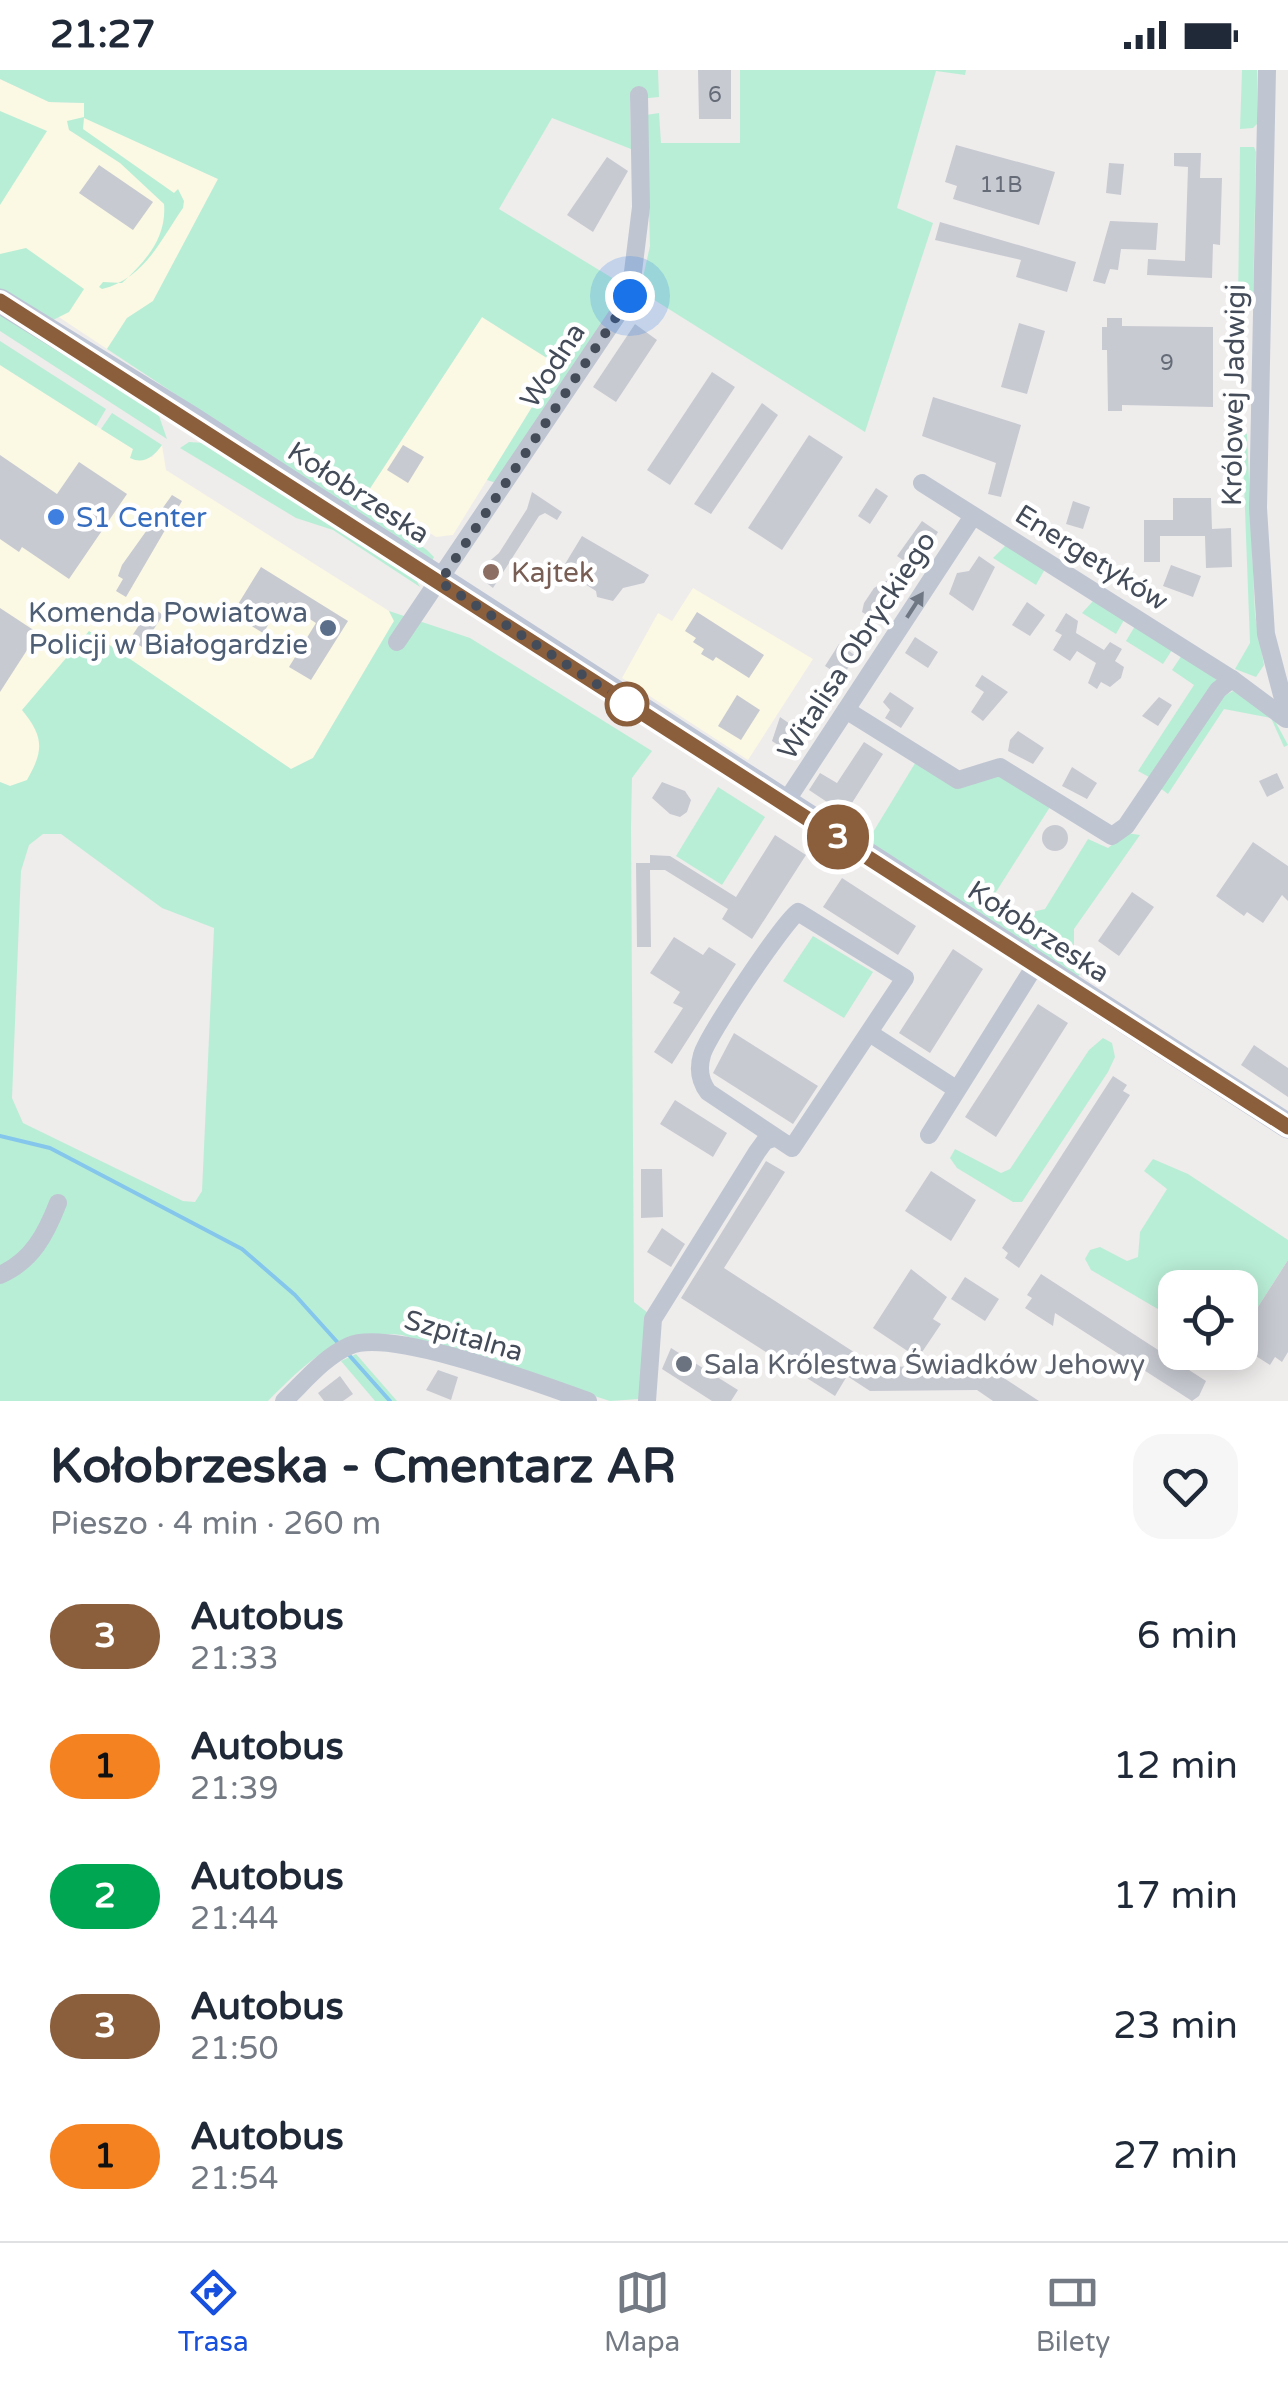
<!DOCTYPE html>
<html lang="pl">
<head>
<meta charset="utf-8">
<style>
	body { margin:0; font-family:"Varela Round",sans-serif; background:#f6f6f7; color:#1f2937; height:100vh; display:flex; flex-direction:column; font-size:38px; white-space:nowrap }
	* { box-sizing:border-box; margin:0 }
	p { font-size:32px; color:#747a83 }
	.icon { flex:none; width:55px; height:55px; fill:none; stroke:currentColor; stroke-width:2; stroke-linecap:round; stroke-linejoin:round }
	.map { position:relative; height:1331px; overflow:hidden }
	.drawer { display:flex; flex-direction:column; background:#fff; flex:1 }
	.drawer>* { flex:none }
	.badge { padding:0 20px; border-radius:32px; font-size:35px; line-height:65px }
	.fabs { position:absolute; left:1158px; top:1200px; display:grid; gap:20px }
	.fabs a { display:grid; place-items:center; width:100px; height:100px; border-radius:20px; background:#fff; box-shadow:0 5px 25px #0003; font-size:50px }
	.you { position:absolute; width:50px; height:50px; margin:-25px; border:8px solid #fff; border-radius:50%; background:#1a73e8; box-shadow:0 0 0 15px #1a73e833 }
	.map>.badge { position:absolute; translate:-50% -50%; box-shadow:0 0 0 5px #fff }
	.round { display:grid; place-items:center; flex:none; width:105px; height:105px; border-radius:30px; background:#f6f6f7 }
	.head { display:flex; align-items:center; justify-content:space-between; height:170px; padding:0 50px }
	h1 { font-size:48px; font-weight:800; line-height:75px }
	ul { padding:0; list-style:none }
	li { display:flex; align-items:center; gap:30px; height:130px; padding:0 50px }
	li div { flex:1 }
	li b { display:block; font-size:38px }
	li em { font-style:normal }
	li .badge { min-width:110px; font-weight:700; text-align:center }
	.status { display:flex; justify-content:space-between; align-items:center; height:70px; padding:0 50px; background:#fff; direction:ltr }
	.status svg { height:28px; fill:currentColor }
	.tab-bar { display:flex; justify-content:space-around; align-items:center; height:140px; border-top:2px solid #e0e1e3; background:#fff; font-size:28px; color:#747a83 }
	.tab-bar a { display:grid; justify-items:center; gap:5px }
	.tab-bar .on { color:#1750de }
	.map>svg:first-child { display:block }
	.commercial { fill:#fbf8e4 }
	.green { fill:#b9eed6; fill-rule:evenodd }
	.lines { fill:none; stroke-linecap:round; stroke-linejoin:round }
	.stream { stroke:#85c7ec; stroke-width:4 }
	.building { fill:#c8cad2 }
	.street { stroke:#bfc6d2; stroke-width:18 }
	.secondary { stroke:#bec6d6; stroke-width:25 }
	.oneway { fill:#6f7784 }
	.line-casing { stroke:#fff; stroke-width:22 }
	.line { stroke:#8b5e3c; stroke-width:15 }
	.walk { stroke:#444c5a; stroke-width:10; stroke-dasharray:0 18 }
	.shop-dot { fill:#3f7fe0; stroke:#fff; stroke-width:4 }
	.education-dot { fill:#8d6e63; stroke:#fff; stroke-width:4 }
	.service-dot { fill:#5c6f8a; stroke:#fff; stroke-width:4 }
	.stop-dot { fill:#fff; stroke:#8b5e3c; stroke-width:5 }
	.worship-dot { fill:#6b7280; stroke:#fff; stroke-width:4 }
	.labels { text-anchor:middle; stroke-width:9; stroke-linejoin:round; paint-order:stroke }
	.number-label { font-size:22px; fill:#656c78 }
	.street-label { font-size:28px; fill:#444c5a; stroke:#fff }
	.shop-label { font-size:28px; fill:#366cbe; stroke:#fff; text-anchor:start }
	.education-label { font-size:28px; fill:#785e54; stroke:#fff; text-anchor:start }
	.service-label { font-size:28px; fill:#4e5e75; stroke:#fff; text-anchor:end }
	.worship-label { font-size:28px; fill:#5b616d; stroke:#fff; text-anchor:start }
</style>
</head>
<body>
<div class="status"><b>21:27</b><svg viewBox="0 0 49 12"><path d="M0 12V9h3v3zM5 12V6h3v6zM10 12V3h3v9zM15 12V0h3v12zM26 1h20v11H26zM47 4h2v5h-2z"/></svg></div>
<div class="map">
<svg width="1288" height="1331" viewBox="0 0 1288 1331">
	<rect width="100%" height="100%" fill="#efecec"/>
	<g class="commercial">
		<polygon points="0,9 49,32 85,33 84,47 218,109 153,232 127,248 107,279 0,208"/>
		<polygon points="482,247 558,295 453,465 436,467 367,423"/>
		<polygon points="0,295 133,379 132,389 152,387 162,375 166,400 389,541 394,551 313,688 291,699 89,562 23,640 40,663 41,684 27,711 10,716 0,712"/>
		<polygon points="693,518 813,589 748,690 622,608 658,543 672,551"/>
	</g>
	<g class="green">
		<path d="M0,0H658L659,27L630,30L631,79L552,48L499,139L622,214V223L499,414L487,410L558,295L482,247L367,423L333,401L325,410L427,480L434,487L431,493L107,279L127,248L153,231L218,109L84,48L83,59L174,123L178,119L184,131L183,138C160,171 144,209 102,219L99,217L103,212L122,213C145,192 167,168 164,134L120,93L69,60L67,51L84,47V33L49,32L0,9Z"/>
		<polygon points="740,0 966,0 965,5 936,1 897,138 933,153 865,362 640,221 650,176 646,45 659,43 661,73 740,73"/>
		<polygon points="1242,0 1257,0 1257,54 1253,58 1240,59"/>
		<polygon points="0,41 47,61 0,135"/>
		<polygon points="1240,77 1254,77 1256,82 1253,236 1238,237"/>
		<polygon points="26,178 84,219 69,242 51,251 0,222 0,184"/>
		<polygon points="0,241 158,343 167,369 0,261"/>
		<polygon points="0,271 106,339 96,356 0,295"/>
		<path d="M112,343L162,375C154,386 144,395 130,388L133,379L101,359Z"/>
		<polygon points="1234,358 1247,364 1255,544 1264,595 1256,607 1235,599 1250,573 1243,387 1233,384"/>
		<polygon points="189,372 205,373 415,508 420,517 333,460 296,448 180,378"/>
		<polygon points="1006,475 1045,499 1036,515 993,488"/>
		<polygon points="1094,530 1124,550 1116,564 1082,543"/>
		<path d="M389,541L470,568L652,681L632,708L631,756L634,1232L648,1243L639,1329L610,1331L402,1265C340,1258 309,1290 268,1331H0V712L10,716L27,710C44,680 44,667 22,640L89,561L291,699L313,688L394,551ZM43,764H61L162,838L214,858L202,1121L195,1132L183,1131L23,1053L12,1028L21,801L29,775Z"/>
		<polygon points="1135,556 1172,580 1163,594 1126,571"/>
		<polygon points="1182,585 1217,610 1149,707 1138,701 1194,615 1172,600"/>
		<polygon points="1233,621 1273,647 1288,675 1284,677 1271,648 1224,639 1168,724 1160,718 1220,628"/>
		<polygon points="917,690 954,714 999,704 1050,737 989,833 1011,847 1045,839 1088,769 1108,778 1127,763 1140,765 1074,859 1074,876 1064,868 1053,885 1080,903 1078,907 867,772"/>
		<polygon points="718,717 765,747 722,815 676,786"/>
		<polygon points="813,866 873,902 844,948 783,911"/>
		<polygon points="1103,968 1112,973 1115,987 1108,1002 1022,1132 1013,1132 957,1098 950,1088 955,1079 1001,1103 1010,1099 1089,980"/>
		<polygon points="1153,1089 1188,1104 1288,1170 1288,1190 1240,1265 1240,1218 1175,1218 1175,1249 1091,1200 1085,1189 1090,1180 1100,1177 1127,1191 1138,1187 1140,1162 1167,1119 1144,1101"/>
		<polygon points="356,1284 397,1331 375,1331 341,1291"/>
	</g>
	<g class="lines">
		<g class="stream">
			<polyline points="0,1066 50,1078 242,1179 295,1225 339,1274"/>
			<polyline points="349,1285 390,1331"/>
		</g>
	</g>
	<g class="building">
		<polygon points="698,0 731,0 731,49 699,49"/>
		<polygon points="956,75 1055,102 1039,155 953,129 957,116 945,112"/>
		<polygon points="1174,83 1201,83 1200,108 1222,108 1220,175 1213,174 1212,208 1147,205 1148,189 1185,191 1188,97 1174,96"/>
		<polygon points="607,87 628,101 593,162 567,145"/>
		<polygon points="1109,93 1124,94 1121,125 1106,123"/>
		<polygon points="99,95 153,132 133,160 79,123"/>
		<polygon points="1110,151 1158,153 1156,180 1121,179 1118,200 1110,199 1105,214 1093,211"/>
		<polygon points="940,152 1076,192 1067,222 1016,207 1021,190 935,170"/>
		<polygon points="1107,248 1122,248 1122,256 1213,257 1213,337 1122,335 1122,341 1108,341 1107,280 1102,280 1102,257 1107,257"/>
		<polygon points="1019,253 1045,261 1027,324 1001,317"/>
		<polygon points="635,254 657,270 616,332 593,317"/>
		<polygon points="712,302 735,317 670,415 647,400"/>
		<polygon points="933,327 1021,355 1001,427 988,424 996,393 922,366"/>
		<polygon points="762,333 778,345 711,444 694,434"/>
		<polygon points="809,365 843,387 782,480 748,458"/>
		<polygon points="403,375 424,387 408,413 387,400"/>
		<polygon points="0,385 57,424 79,392 127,424 69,509 22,477 19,482 0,469"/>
		<polygon points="876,418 888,426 870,454 858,446"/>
		<polygon points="532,422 562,442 557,450 545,443 539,446 493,518 484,511 479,500 499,483 527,439"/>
		<polygon points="172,425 182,431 126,527 116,521 123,509 118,506 122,495"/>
		<polygon points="1173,428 1211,428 1212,459 1231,458 1232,497 1206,498 1205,466 1160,466 1160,492 1144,492 1144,450 1173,450"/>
		<polygon points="1073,431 1090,437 1083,459 1066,454"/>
		<polygon points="922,451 938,462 916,499 897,486"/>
		<polygon points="582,466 649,505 644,513 623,518 613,531 597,527 596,521 577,509 574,514 559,504"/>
		<polygon points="979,486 995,497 973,541 949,524 957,503 969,501"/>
		<polygon points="1171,495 1201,506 1193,527 1163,516"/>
		<polygon points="261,497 348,551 311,610 289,597 316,553 283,532 263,563 232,544"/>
		<polygon points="888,510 900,518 878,552 862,542 864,533 874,518"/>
		<polygon points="1027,532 1045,545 1030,566 1012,555"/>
		<polygon points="146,533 163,545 142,577 130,569 143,549 138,546"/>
		<polygon points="0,538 38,563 0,622"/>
		<polygon points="697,542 764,585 749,608 716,587 713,591 701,584 704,579 693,572 696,568 685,561"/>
		<polygon points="1066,543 1078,551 1076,563 1104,580 1110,572 1122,579 1115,591 1124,597 1121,608 1110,617 1101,612 1097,619 1088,613 1096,593 1077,581 1070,591 1053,580 1062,565 1055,561"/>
		<polygon points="915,567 938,582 928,598 905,583"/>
		<polygon points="839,574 856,586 842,607 825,596"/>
		<polygon points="982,605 1008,622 983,651 971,642 984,622 975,616"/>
		<polygon points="890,622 914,638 901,658 885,648 890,640 883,632"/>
		<polygon points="737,625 760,640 741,670 718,656"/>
		<polygon points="1159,627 1172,635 1158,656 1142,646"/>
		<polygon points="780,647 803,663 790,683 772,671"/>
		<polygon points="1018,661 1044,678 1033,694 1008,681 1010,670"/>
		<polygon points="864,672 883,684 845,744 809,720 820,703 837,713"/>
		<polygon points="1072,697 1097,713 1087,729 1062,716"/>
		<polygon points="1277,703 1284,718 1267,727 1259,711"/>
		<polygon points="662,712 685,721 691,730 687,742 680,747 670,744 652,728"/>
		<circle cx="1055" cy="768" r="13"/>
		<polygon points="775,765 806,785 752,869 722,849 728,839 665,800 650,800 651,877 637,877 636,793 650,793 650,785 670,786 736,827"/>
		<polygon points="1253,772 1288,796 1288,831 1282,825 1263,853 1247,842 1244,846 1216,826"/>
		<polygon points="842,808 916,856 898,885 823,837"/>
		<polygon points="1132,822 1154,837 1119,886 1098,871"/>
		<polygon points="674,867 703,885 709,877 736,894 672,994 654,982 683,938 673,933 680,922 650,903"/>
		<polygon points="953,879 983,899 930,983 899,963"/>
		<polygon points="1038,934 1068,953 996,1067 965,1047"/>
		<polygon points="734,963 818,1016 793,1054 713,1003"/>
		<polygon points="1254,975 1288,998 1288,1027 1241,995"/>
		<polygon points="1113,1006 1127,1015 1123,1021 1130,1025 1019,1198 1005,1188 1008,1183 1002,1178"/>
		<polygon points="675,1030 727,1063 713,1087 660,1054"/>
		<polygon points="766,1091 785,1102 724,1198 877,1297 984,1295 1039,1331 993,1331 977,1320 870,1321 847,1306 835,1326 681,1228"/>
		<polygon points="641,1099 662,1099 663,1147 641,1148"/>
		<polygon points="931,1101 976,1130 951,1171 905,1141"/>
		<polygon points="662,1158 685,1174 671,1197 647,1182"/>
		<polygon points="1288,1190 1288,1282 1282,1292 1275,1287 1270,1295 1240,1276 1240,1265"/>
		<polygon points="911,1199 947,1227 933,1249 941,1254 918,1288 873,1258"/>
		<polygon points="1041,1204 1206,1311 1199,1326 1192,1331 1055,1243 1053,1256 1025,1238 1032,1228 1027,1225"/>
		<polygon points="965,1207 999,1229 985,1251 951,1229"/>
		<polygon points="671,1278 738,1320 731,1331 712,1331 662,1299"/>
		<polygon points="438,1300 458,1307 451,1330 426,1320"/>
		<polygon points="340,1306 353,1324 343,1331 324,1331 318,1323"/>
	</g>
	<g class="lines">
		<g class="street">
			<polyline points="1267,0 1258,438 1266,564 1288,648"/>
			<polyline points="922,413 1232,609 1286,649"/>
			<polyline points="397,572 630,226 641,137 639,25"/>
			<polyline points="846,640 958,710 1000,697 1112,766 1126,756 1218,620 1232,609"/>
			<polyline points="785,733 973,446"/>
			<path d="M798,842L905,908L792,1078L708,1022C700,1011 698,998 702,985C707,966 783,853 798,842Z"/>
			<polyline points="871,964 956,1019"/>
			<polyline points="929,1065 1036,894"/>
			<path d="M0,1205C32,1191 46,1164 58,1133"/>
			<path d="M284,1331C304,1312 324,1287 349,1276C390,1257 542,1315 588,1331"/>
			<polyline points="647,1331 653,1249 757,1082 765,1071 774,1068"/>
		</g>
		<polyline class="secondary" points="0,231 192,349 1288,1056"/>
	</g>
	<defs><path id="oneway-solid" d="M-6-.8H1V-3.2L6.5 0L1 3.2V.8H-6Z" transform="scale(2.5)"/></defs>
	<use class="oneway" href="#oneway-solid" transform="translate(915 535) rotate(-57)"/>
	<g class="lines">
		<g class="line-casing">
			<path id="line" d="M0,231C431,503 860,779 1288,1057"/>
		</g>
		<use href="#line" class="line"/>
		<polyline class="walk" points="627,634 440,512 630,226"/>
	</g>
	<circle class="shop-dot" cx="56" cy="447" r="10"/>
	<circle class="education-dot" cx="491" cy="502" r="10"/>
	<circle class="service-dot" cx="328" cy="558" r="10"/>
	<circle class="stop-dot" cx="627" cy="634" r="20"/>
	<circle class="worship-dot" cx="684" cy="1294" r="10"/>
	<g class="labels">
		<g class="number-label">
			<text x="715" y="32">6</text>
			<text x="1001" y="122">11B</text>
			<text x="1167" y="300">9</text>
		</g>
		<g class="street-label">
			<text transform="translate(552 295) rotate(-57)" y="10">Wodna</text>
			<text transform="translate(1233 325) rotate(-89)" y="10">Królowej Jadwigi</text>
			<text transform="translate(359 422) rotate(33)" y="10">Kołobrzeska</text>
			<text transform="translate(1092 487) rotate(32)" y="10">Energetyków</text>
			<text transform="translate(856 575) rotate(-57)" y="10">Witalisa Obryckiego</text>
			<text transform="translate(1039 861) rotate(33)" y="10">Kołobrzeska</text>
			<text transform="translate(464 1265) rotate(16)" y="10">Szpitalna</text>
		</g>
		<g class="shop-label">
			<text x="76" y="457">S1 Center</text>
		</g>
		<g class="education-label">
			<text x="511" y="512">Kajtek</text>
		</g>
		<g class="service-label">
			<text x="308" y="552">Komenda Powiatowa<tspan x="308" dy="32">Policji w Białogardzie</tspan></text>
		</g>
		<g class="worship-label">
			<text x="704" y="1304">Sala Królestwa Świadków Jehowy</text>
		</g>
	</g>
</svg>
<div class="fabs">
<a><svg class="icon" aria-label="locate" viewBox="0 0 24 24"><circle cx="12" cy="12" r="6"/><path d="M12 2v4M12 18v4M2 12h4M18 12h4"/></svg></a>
</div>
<div class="you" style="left:630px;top:226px"></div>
<b class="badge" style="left:838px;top:767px;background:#8b5e3c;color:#fff">3</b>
</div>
<section class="drawer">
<div class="head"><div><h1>Kołobrzeska - Cmentarz AR</h1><p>Pieszo · 4 min · 260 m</p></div><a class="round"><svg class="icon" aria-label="heart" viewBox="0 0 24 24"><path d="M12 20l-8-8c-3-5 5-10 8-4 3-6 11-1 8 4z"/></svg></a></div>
<ul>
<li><span class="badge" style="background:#8b5e3c;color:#fff">3</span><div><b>Autobus</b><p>21:33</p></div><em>6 min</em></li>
<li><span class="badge" style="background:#f58220;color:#111">1</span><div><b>Autobus</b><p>21:39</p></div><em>12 min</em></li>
<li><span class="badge" style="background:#00a651;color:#fff">2</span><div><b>Autobus</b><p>21:44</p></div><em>17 min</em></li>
<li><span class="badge" style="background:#8b5e3c;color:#fff">3</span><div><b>Autobus</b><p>21:50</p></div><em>23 min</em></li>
<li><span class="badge" style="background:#f58220;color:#111">1</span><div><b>Autobus</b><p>21:54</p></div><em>27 min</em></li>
</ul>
</section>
<nav class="tab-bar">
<a class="on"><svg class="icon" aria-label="directions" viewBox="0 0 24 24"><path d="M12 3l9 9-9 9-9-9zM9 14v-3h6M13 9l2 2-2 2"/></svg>Trasa</a>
<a><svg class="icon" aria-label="map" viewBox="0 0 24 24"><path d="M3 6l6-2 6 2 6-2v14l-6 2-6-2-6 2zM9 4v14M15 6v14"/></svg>Mapa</a>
<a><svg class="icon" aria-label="tickets" viewBox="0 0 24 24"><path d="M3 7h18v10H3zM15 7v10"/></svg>Bilety</a>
</nav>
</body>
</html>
